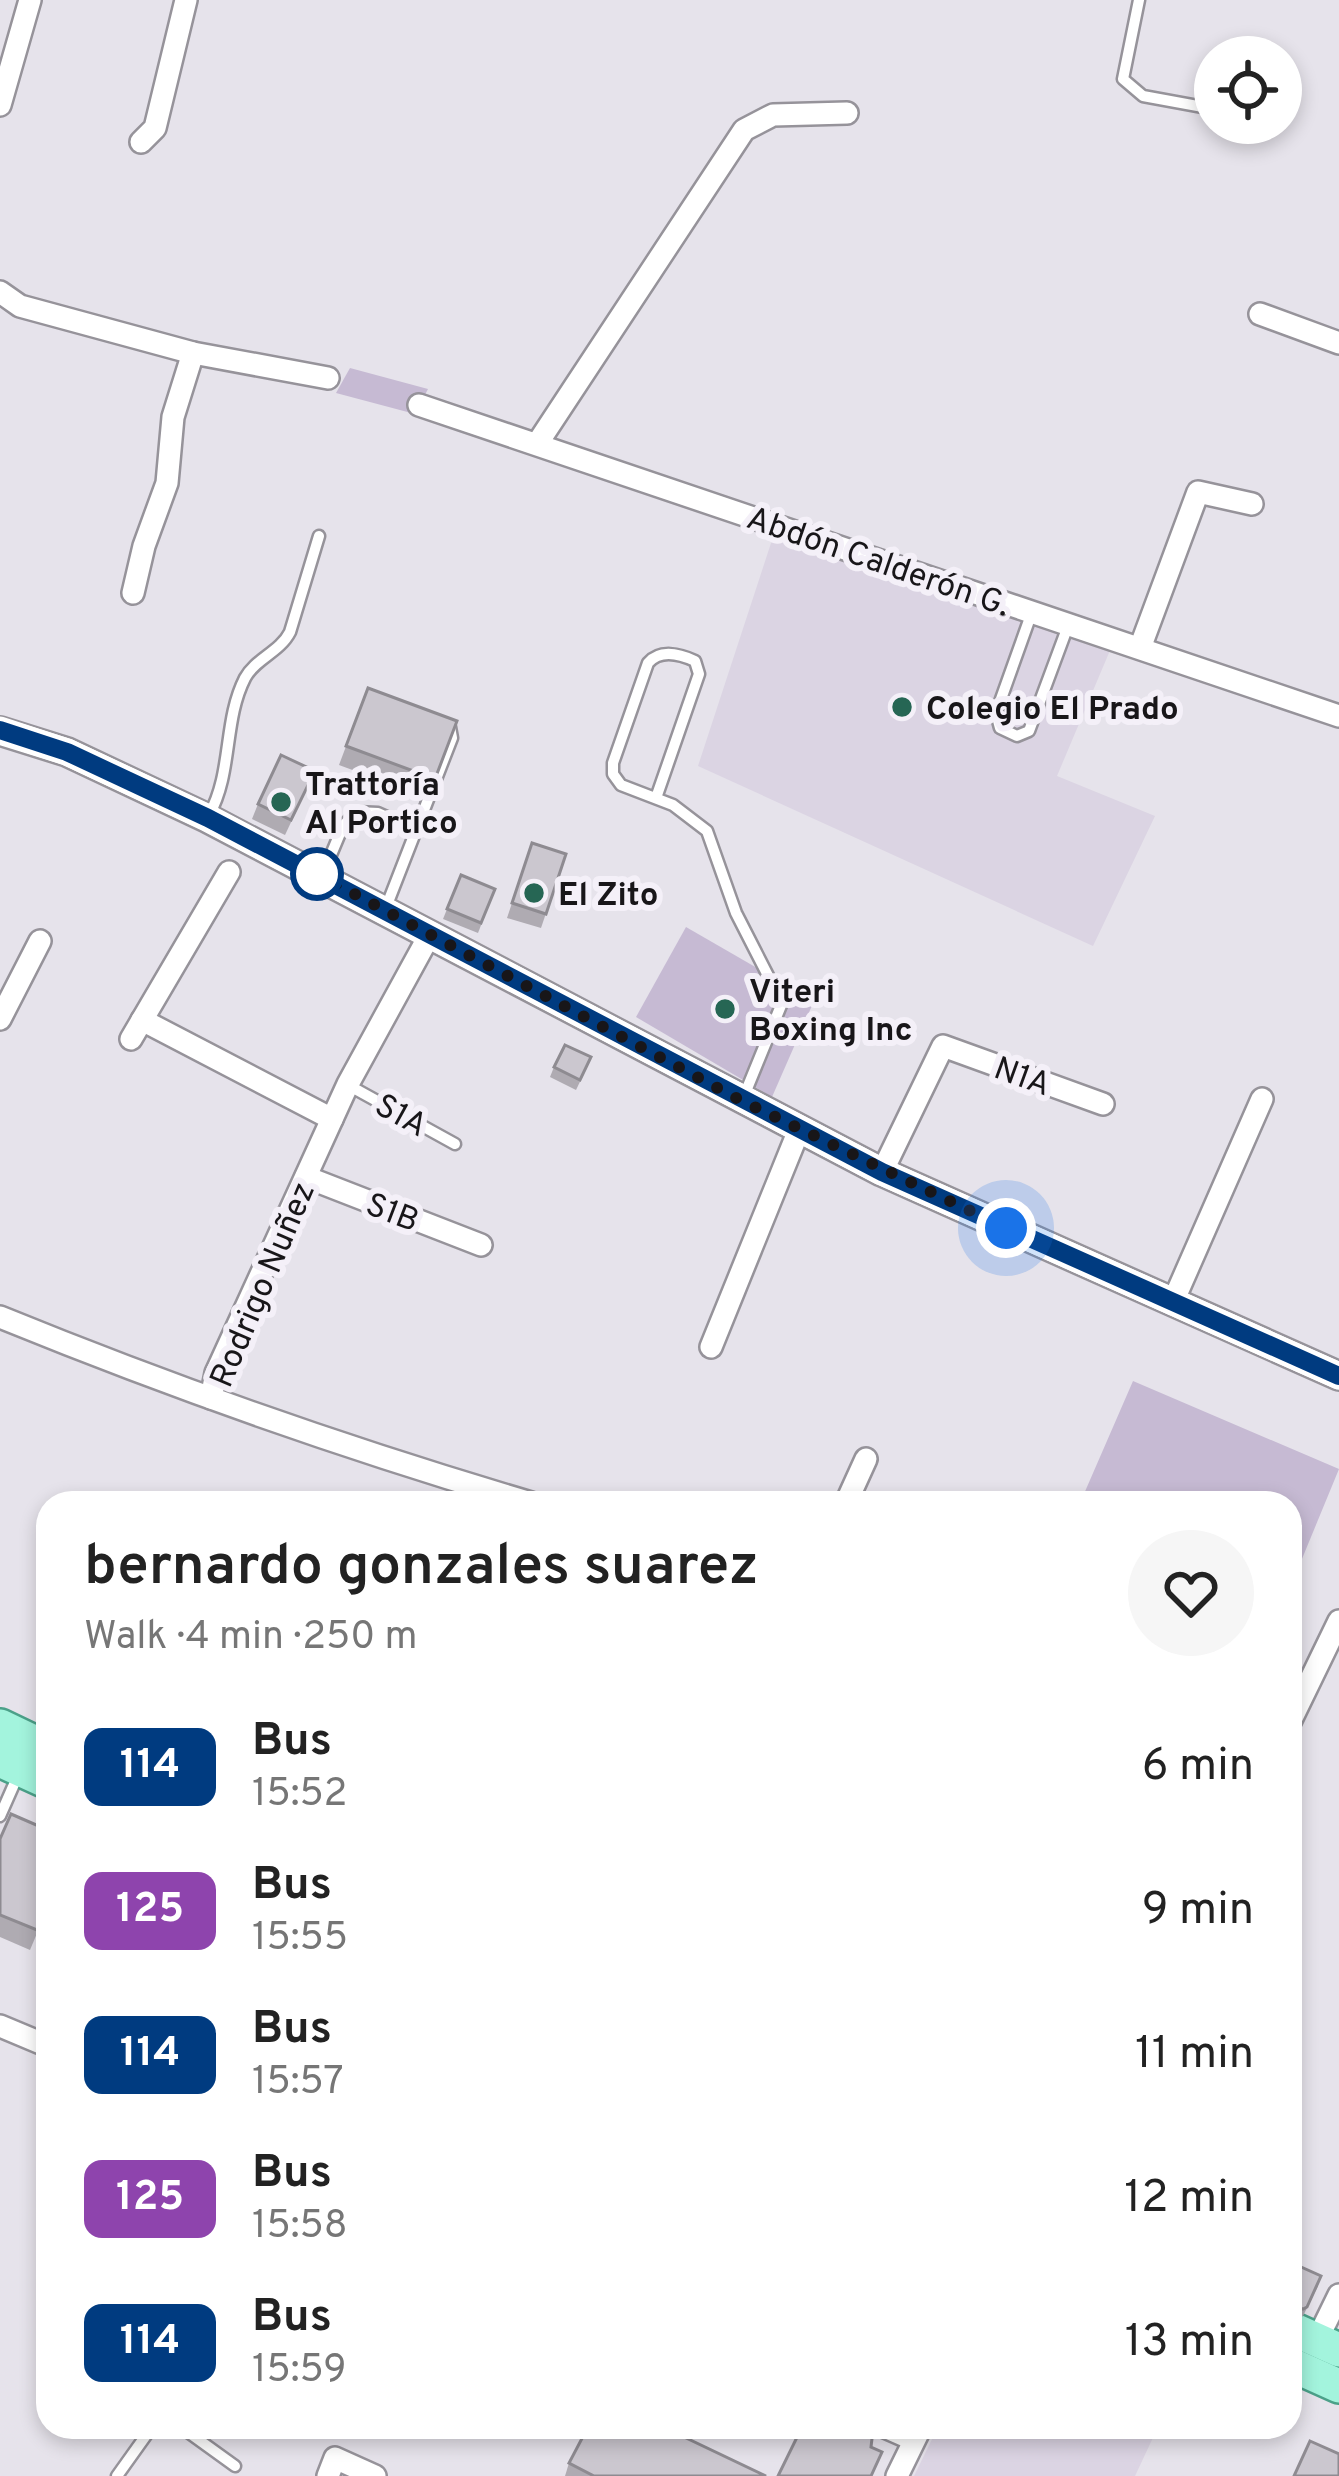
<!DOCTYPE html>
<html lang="en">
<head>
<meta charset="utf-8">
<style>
	body { margin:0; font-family:Overpass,sans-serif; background:#f6f6f6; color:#222; height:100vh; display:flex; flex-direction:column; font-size:45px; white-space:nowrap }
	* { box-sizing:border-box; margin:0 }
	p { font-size:39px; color:#767676 }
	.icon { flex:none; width:66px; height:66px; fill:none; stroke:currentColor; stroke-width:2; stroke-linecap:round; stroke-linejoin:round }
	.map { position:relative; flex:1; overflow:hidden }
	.drawer { position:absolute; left:36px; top:1491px; width:1266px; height:948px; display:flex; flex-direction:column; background:#fff; border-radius:36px; box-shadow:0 6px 18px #0003 }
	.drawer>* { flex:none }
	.badge { padding:0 24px; border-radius:18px; font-size:42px; line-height:78px }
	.fabs { position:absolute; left:1194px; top:36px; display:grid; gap:24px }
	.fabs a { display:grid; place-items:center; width:108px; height:108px; border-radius:50%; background:#fff; box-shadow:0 6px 18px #0003; font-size:60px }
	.you { position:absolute; width:60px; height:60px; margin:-30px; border:9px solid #fff; border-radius:50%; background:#1a73e8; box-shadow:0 0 0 18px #1a73e833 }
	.map>.badge { position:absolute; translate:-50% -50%; box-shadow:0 0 0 6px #fff }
	.round { display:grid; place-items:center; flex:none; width:126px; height:126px; border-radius:63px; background:#f6f6f6 }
	.summary { display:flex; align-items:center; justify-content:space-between; height:204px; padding:0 48px }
	h1 { font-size:57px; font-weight:600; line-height:90px }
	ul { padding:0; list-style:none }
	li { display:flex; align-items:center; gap:36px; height:144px; padding:0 48px }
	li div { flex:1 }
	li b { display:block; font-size:45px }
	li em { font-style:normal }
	li .badge { min-width:132px; font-weight:700; text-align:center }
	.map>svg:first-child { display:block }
	.built { fill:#dbd4e3 }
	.green { fill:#c6bad3 }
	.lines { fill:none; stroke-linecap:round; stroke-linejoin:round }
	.service-casing { stroke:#96939a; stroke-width:15 }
	.minor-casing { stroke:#96939a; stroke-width:26 }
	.tertiary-casing { stroke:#96939a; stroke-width:32 }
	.primary-casing { stroke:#4ba189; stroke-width:38 }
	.service { stroke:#fff; stroke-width:10 }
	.minor { stroke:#fff; stroke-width:21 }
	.tertiary { stroke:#fff; stroke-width:27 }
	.primary { stroke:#a3f4dd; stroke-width:33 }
	.wall { fill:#afabb2 }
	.building { fill:#cbc7cf; stroke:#8e8b91; stroke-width:3 }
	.line-casing { stroke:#fff; stroke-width:27 }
	.line { stroke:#003b80; stroke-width:18 }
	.walk { stroke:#181619; stroke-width:12; stroke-dasharray:0 21.6 }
	.poi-dot { fill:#266654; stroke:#f4f0f8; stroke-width:4.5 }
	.stop-dot { fill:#fff; stroke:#003b80; stroke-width:6 }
	.labels { text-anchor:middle; stroke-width:12; stroke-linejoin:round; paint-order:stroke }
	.street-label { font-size:33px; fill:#181619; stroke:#f4f0f8 }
	.poi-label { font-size:33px; font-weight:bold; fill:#181619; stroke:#f4f0f8; text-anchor:start }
</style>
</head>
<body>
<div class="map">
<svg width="1339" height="2476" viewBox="0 0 1339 2476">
	<rect width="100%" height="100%" fill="#e6e3eb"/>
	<g class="built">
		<polygon points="773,537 1111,648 1057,776 1155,816 1093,946 698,766"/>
		<polygon points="938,2427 1158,2427 1135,2476 914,2476"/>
	</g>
	<g class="green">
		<polygon points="350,368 428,389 415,414 336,393"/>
		<polygon points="686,927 814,1001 772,1097 636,1017"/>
		<polygon points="1133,1381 1339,1469 1290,1588 1290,1503 1080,1503"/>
	</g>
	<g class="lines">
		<g class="service-casing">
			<g id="service">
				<polyline points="1139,0 1123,79 1143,96 1203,107"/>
				<polyline points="1032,612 996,713 1000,728 1017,736 1029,731 1068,626"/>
				<path d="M656,798L699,674L695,661C680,654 660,649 648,663L613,763V774L621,785L673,805L707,831L736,913L782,1003L744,1096"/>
				<path d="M209,815C233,772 223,721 245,678C255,659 280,652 290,632L319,536"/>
				<polyline points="323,874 343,826 356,812 378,813 416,830"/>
				<polyline points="385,910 452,738 450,727 443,723"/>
				<polyline points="348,1085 455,1144"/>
				<polyline points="0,1816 19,1773"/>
				<polyline points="181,2427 235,2466"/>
				<polyline points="871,2427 912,2445"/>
				<polyline points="117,2476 152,2427"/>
			</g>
		</g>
		<g class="minor-casing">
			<g id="minor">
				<polyline points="0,105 30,0"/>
				<polyline points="141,142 155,128 186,0"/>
				<polyline points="0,292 20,306 193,353 328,378"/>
				<polyline points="1260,314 1339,343"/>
				<polyline points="419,405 1339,716"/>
				<polyline points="537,444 744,130 773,115 847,113"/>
				<polyline points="133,593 144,546 167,483 173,417 193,353"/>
				<polyline points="1140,648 1198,492 1252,504"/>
				<polyline points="0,1019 40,941"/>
				<polyline points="142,1020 332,1119"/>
				<polyline points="131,1039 229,872"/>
				<polyline points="882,1172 943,1046 1103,1104"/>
				<polyline points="306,1177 481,1245"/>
				<polyline points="1172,1304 1262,1099"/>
				<path d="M0,1317C174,1388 351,1450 531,1503"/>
				<polyline points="711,1347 799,1130"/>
				<polyline points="211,1398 216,1373 348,1084 429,936"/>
				<polyline points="846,1503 866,1459"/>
				<polyline points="1290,1722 1339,1621"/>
				<polyline points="0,2026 48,2046"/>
				<polyline points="1317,2340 1339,2295"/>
				<polyline points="328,2476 335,2458 375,2476"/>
				<polyline points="897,2476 921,2427"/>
			</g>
		</g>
		<g class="tertiary-casing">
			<polyline id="tertiary" points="0,731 67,752 207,818 882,1172 1339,1376"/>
		</g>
		<g class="primary-casing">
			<g id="primary">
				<polyline points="0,1726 48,1749"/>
				<polyline points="0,1760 48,1782"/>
				<polyline points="1290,2328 1339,2350"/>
				<polyline points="1290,2364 1339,2386"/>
			</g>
		</g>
		<use href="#service" class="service"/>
		<use href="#minor" class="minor"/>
		<use href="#tertiary" class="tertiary"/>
		<use href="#primary" class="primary"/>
	</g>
	<g class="wall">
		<polygon points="368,688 457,721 428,798 339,765"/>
		<polygon points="315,771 285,835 252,819 258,804"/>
		<polygon points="532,843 566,854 541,928 507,918"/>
		<polygon points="461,875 495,889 478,933 443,919"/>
		<polygon points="554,1067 587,1067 576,1090 550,1077"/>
		<polygon points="0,1839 48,1907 30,1950 0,1937"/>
		<polygon points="1290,2262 1318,2286 1303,2316 1299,2319 1290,2315"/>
		<polygon points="569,2463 766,2476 565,2476"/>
	</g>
	<g class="building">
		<polygon points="368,688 457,721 435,779 346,746"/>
		<polygon points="281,755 315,771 291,820 258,804"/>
		<polygon points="532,843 566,854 546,914 512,903"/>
		<polygon points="461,875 495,889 481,923 447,909"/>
		<polygon points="565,1045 591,1057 580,1080 554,1067"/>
		<polygon points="11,1814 48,1830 48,1904 37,1930 0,1915 0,1839"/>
		<polygon points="1290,2262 1321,2276 1307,2307 1303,2309 1290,2303"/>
		<polygon points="588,2427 663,2427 766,2476 594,2476 569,2463"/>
		<polygon points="802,2427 867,2427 873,2430 871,2447 882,2452 871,2476 778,2476"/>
		<polygon points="1310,2441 1339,2454 1339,2476 1294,2476"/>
	</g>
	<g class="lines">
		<g class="line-casing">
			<polyline id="line" points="0,730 67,752 208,818 882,1172 1339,1376"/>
		</g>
		<use href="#line" class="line"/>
		<polyline class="walk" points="317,874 742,1101 1006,1228"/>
	</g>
	<g class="poi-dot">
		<circle cx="902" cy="707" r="12"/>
		<circle cx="281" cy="802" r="12"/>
		<circle cx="534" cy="893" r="12"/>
		<circle cx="725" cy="1009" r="12"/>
	</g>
	<circle class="stop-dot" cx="317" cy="874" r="24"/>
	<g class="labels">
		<g class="street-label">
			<text transform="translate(879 560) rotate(19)" y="12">Abdón Calderón G.</text>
			<text transform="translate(1023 1075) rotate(20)" y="12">N1A</text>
			<text transform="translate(402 1114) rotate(29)" y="12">S1A</text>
			<text transform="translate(393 1211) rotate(21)" y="12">S1B</text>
			<text transform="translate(261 1284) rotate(-67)" y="12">Rodrigo Nuñez</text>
		</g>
		<g class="poi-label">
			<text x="926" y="719">Colegio El Prado</text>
			<text x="305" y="795">Trattoría<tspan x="305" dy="38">Al Portico</tspan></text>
			<text x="558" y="905">El Zito</text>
			<text x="749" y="1002">Viteri<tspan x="749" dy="38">Boxing Inc</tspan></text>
		</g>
	</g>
</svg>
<div class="fabs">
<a><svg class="icon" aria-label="locate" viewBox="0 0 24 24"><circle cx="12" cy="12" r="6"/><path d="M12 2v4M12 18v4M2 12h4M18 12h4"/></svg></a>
</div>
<div class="you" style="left:1006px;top:1228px"></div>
<section class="drawer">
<div class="summary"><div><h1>bernardo gonzales suarez</h1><p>Walk · 4 min · 250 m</p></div><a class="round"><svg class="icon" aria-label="heart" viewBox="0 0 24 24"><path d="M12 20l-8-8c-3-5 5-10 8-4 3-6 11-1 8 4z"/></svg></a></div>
<ul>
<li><span class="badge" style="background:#003b80;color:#fff">114</span><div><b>Bus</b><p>15:52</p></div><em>6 min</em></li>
<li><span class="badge" style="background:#8e44ad;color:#fff">125</span><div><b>Bus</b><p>15:55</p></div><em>9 min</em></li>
<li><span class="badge" style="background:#003b80;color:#fff">114</span><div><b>Bus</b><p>15:57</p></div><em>11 min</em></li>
<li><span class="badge" style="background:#8e44ad;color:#fff">125</span><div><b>Bus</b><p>15:58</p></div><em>12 min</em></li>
<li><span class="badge" style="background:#003b80;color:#fff">114</span><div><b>Bus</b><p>15:59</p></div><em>13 min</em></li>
</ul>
</section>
</div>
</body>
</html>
